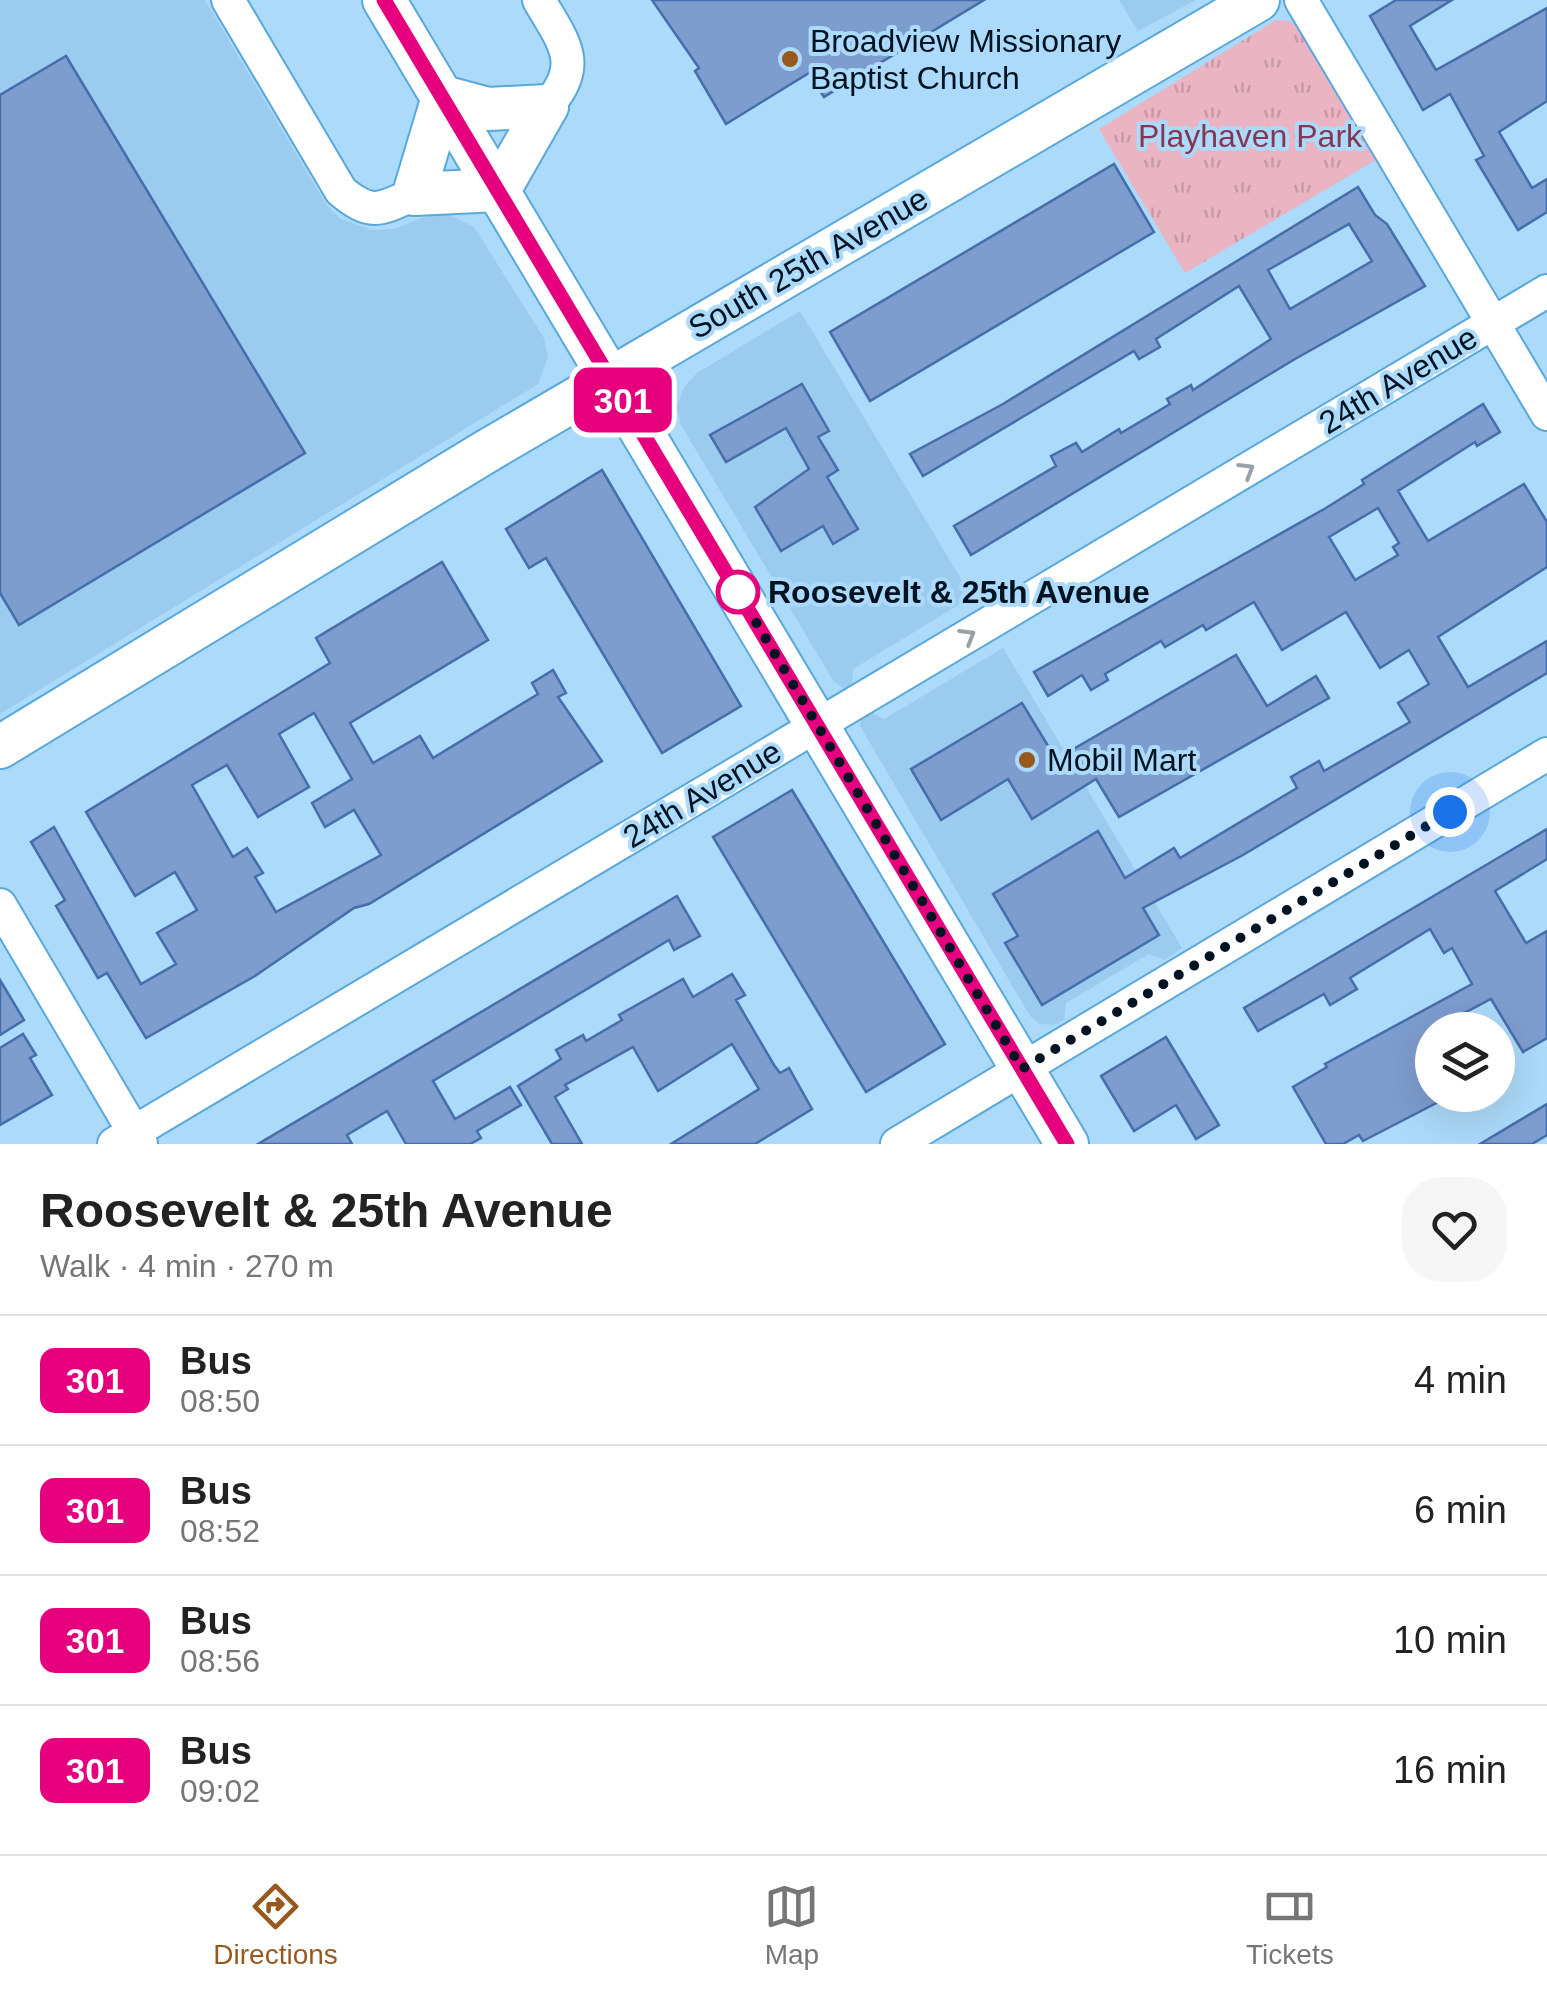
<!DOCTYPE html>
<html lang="en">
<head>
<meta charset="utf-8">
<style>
	body { margin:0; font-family:Arial,sans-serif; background:#f6f6f6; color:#222; height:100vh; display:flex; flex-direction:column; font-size:38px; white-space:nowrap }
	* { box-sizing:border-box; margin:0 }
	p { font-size:32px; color:#767676 }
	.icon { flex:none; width:55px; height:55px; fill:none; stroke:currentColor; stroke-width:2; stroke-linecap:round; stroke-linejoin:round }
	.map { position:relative; height:1144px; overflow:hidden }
	.sheet { display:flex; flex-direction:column; background:#fff; flex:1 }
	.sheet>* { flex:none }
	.badge { padding:0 20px; border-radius:15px; font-size:35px; line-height:65px }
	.controls { position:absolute; left:1415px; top:1012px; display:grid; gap:20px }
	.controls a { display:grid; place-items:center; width:100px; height:100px; border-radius:50%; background:#fff; box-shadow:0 10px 40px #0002; font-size:50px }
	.you { position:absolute; width:50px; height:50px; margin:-25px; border:8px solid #fff; border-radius:50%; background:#1a73e8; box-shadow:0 0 0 15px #1a73e833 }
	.map>.badge { position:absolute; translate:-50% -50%; box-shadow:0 0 0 5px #fff }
	.round { display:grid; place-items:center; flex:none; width:105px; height:105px; border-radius:40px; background:#f6f6f6 }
	.headline { display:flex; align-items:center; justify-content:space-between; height:170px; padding:0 40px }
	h1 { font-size:48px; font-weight:600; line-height:75px }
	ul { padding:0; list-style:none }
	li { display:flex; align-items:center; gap:30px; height:130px; padding:0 40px; border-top:2px solid #e0e0e0 }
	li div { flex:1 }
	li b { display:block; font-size:38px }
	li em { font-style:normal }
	li .badge { min-width:110px; font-weight:700; text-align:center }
	.tab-bar { display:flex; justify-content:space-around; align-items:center; height:140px; border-top:2px solid #e0e0e0; background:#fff; font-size:28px; color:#767676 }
	.tab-bar a { display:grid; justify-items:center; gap:5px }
	.tab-bar .selected { color:#97591e }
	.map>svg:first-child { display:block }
	.built { fill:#9bccef }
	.park { fill:url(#park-tufts) }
	.building { fill:#7d9dcf; stroke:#466dac; stroke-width:2.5; fill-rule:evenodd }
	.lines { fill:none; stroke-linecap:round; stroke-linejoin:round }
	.minor-casing { stroke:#59a8dc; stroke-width:36 }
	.major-casing { stroke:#59a8dc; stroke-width:46 }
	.minor { stroke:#fff; stroke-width:32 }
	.major { stroke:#fff; stroke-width:42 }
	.oneway { stroke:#99a1a7 }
	.line-casing { stroke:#fff; stroke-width:22 }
	.line { stroke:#e6007e; stroke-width:15 }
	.walk { stroke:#001322; stroke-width:10; stroke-dasharray:0 18 }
	.poi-dot { fill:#97591e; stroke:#acdafa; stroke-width:4 }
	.stop-dot { fill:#fff; stroke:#e6007e; stroke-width:5 }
	.labels { text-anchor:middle; stroke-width:8; stroke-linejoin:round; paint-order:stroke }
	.poi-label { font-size:32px; fill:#001322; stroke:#acdafa; text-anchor:start }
	.park-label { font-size:32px; fill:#843653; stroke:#acdafa }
	.street-label { font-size:32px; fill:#001322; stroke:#acdafa }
	.stop-label { font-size:32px; font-weight:bold; fill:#001322; stroke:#acdafa; text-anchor:start }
</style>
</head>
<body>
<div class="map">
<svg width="1547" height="1144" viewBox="0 0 1547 1144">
	<defs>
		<pattern id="park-tufts" width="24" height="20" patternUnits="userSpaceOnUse" patternTransform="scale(2.5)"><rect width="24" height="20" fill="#eab4c3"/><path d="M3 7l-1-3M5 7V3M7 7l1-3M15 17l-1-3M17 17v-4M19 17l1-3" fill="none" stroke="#c79aa7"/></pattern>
	</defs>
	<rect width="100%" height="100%" fill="#acdafa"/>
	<g class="built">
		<polygon points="0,0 205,0 326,204 339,218 372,230 394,229 432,214 450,215 474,227 544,338 548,357 538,384 0,714"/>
		<polygon points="1119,0 1196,0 1138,31"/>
		<polygon points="800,311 972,597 853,669 852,688 847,690 834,682 681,425 676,407 685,386 697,373"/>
		<polygon points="1003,648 1182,948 1165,960 1149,954 1066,1003 1064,1020 1054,1025 1040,1024 1030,1016 860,726 861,719 869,711 884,719"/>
	</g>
	<polygon class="park" points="1276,20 1290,21 1299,28 1379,158 1185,273 1099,129"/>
	<g class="building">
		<polygon points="652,0 984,0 824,97 809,73 726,124 695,71 699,68"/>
		<polygon points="1396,0 1452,0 1410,26 1436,70 1547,8 1547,101 1499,132 1532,188 1547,179 1547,212 1518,230 1476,160 1484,156 1450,94 1423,110 1370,16"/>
		<polygon points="66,56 305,453 19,625 0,593 0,95"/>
		<polygon points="1114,164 1154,232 870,401 830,332"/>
		<path d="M1358,187L1375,215L1387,224L1425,286L1295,359L971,555L954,526L1056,466L1051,456L1076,443L1082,452L1119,429L1121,433L1170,404L1167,399L1191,385L1193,390L1271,339L1239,286L1156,339L1160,347L1139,359L1134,351L923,476L910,454L1003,404ZM1349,224L1372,261L1290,309L1268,270Z"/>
		<polygon points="802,384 829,431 818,437 838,470 827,477 858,529 833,544 823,526 781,551 755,507 809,469 786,428 726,462 710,435"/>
		<path d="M1483,404L1500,432L1477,446L1475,442L1398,491L1428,541L1524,484L1547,522V567L1438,637L1468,687L1547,641V673L1243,855L1143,908L1159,935L1042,1005L1005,943L1018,936L993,894L1098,831L1125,878L1174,848L1180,858L1297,788L1291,777L1319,761L1324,771L1410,722L1398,703L1429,684L1409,650L1380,668L1346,612L1282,650L1254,602L1206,630L1203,625L1165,647L1161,641L1105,674L1108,680L1091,690L1082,675L1048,696L1034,672L1326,508L1364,484L1362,480ZM1378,508L1399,543L1393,547L1398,555L1355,580L1329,537Z"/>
		<polygon points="602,470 741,706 662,753 546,558 529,568 506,529"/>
		<path d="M442,562L488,640L350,723L373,763L420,736L433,758L538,694L532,683L553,670L566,693L558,697L602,761L369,904L354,908L255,976L146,1038L107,973L98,978L56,906L65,900L31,842L54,827L141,984L176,964L157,933L197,910L175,872L135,896L86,812L330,663L316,638ZM314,713L352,779L312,803L325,827L354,810L381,855L276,912L255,877L263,873L247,848L233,857L192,785L227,765L258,817L309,787L279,734Z"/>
		<polygon points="1236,655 1267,706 1316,676 1329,698 1119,817 1096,779 1032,819 1008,779 941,820 911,769 1022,703 1056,759"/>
		<polygon points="792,790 945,1044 866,1092 713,837"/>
		<polygon points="1547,829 1547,859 1495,891 1526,943 1547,931 1547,1038 1523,1052 1491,999 1432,1030 1432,1095 1452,1095 1363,1141 1359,1135 1343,1144 1326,1144 1293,1087 1327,1067 1325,1064 1472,984 1452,948 1444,953 1430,929 1350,978 1357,989 1330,1005 1324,994 1258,1031 1244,1008"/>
		<polygon points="677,896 700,936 674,950 669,940 433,1081 455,1119 510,1087 521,1105 477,1131 481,1138 470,1144 406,1144 387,1111 347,1135 352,1144 258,1144"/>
		<polygon points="732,974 745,995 736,1000 774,1065 780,1073 789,1068 812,1109 755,1144 671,1144 759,1089 732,1044 658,1091 633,1047 565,1085 568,1089 555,1097 582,1144 552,1144 518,1086 561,1059 556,1050 583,1035 586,1041 622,1020 619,1015 683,979 693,997"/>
		<polygon points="0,980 24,1020 0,1035"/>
		<polygon points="23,1034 36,1055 30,1058 52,1095 0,1125 0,1048"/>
		<polygon points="1166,1037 1219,1125 1196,1139 1176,1105 1134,1131 1101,1076"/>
		<polygon points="1547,1104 1547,1135 1532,1144 1480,1144"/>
	</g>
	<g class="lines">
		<g class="minor-casing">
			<g id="minor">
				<path d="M228,0L341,191C371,216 380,210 414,194"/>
				<path d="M539,0C563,42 585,64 547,106"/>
				<polyline points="1301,0 1547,414"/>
				<polyline points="0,905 141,1144"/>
				<polyline points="114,1144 1547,291"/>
				<polyline points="897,1144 1547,754"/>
			</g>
		</g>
		<g class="major-casing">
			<g id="major">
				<polyline points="384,0 1067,1144"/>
				<polyline points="443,97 414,194 499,190"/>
				<polyline points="443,97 488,109 547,106"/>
				<polyline points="499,190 547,106"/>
				<polyline points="0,747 487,451 1258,0"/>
			</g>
		</g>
		<use href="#minor" class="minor"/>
		<use href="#major" class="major"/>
	</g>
	<defs><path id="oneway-chevron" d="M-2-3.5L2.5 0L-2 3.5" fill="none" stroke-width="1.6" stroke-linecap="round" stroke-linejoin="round" transform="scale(2.5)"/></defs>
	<g class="oneway">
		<use href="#oneway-chevron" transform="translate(1247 470) rotate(-31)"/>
		<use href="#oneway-chevron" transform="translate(968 636) rotate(-31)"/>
	</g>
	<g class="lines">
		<g class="line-casing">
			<polyline id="line" points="384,0 1067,1144"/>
		</g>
		<use href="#line" class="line"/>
		<polyline class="walk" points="738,592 1022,1069 1450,812"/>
	</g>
	<g class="poi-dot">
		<circle cx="790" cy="59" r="10"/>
		<circle cx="1027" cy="760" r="10"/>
	</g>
	<circle class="stop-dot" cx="738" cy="592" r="20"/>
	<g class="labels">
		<g class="poi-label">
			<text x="810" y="52">Broadview Missionary<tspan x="810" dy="37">Baptist Church</tspan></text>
			<text x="1047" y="771">Mobil Mart</text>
		</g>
		<g class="park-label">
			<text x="1250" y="147">Playhaven Park</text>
		</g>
		<g class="street-label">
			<text transform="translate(808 263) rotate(-30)" y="11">South 25th Avenue</text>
			<text transform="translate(1398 380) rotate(-31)" y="11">24th Avenue</text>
			<text transform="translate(702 794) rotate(-31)" y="11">24th Avenue</text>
		</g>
		<g class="stop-label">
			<text x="768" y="603">Roosevelt &amp; 25th Avenue</text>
		</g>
	</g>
</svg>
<div class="controls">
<a><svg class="icon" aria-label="layers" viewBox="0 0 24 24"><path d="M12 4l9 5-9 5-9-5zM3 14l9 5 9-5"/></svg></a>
</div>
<div class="you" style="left:1450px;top:812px"></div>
<b class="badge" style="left:623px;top:400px;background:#e6007e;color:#fff">301</b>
</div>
<section class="sheet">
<div class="headline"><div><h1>Roosevelt &amp; 25th Avenue</h1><p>Walk · 4 min · 270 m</p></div><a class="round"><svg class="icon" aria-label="heart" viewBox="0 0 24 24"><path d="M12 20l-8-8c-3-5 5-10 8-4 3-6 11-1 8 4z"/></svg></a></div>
<ul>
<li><span class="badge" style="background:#e6007e;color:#fff">301</span><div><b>Bus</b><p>08:50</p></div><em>4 min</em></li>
<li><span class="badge" style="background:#e6007e;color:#fff">301</span><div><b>Bus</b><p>08:52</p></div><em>6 min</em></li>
<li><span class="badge" style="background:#e6007e;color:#fff">301</span><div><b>Bus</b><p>08:56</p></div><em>10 min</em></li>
<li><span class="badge" style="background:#e6007e;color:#fff">301</span><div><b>Bus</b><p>09:02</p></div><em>16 min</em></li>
</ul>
</section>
<nav class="tab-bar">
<a class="selected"><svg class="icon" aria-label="directions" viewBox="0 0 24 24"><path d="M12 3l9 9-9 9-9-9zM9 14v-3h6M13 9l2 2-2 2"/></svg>Directions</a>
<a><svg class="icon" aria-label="map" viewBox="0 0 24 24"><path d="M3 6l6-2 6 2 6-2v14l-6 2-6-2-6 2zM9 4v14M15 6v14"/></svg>Map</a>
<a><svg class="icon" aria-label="tickets" viewBox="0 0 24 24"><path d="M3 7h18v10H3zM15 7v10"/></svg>Tickets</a>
</nav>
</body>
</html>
